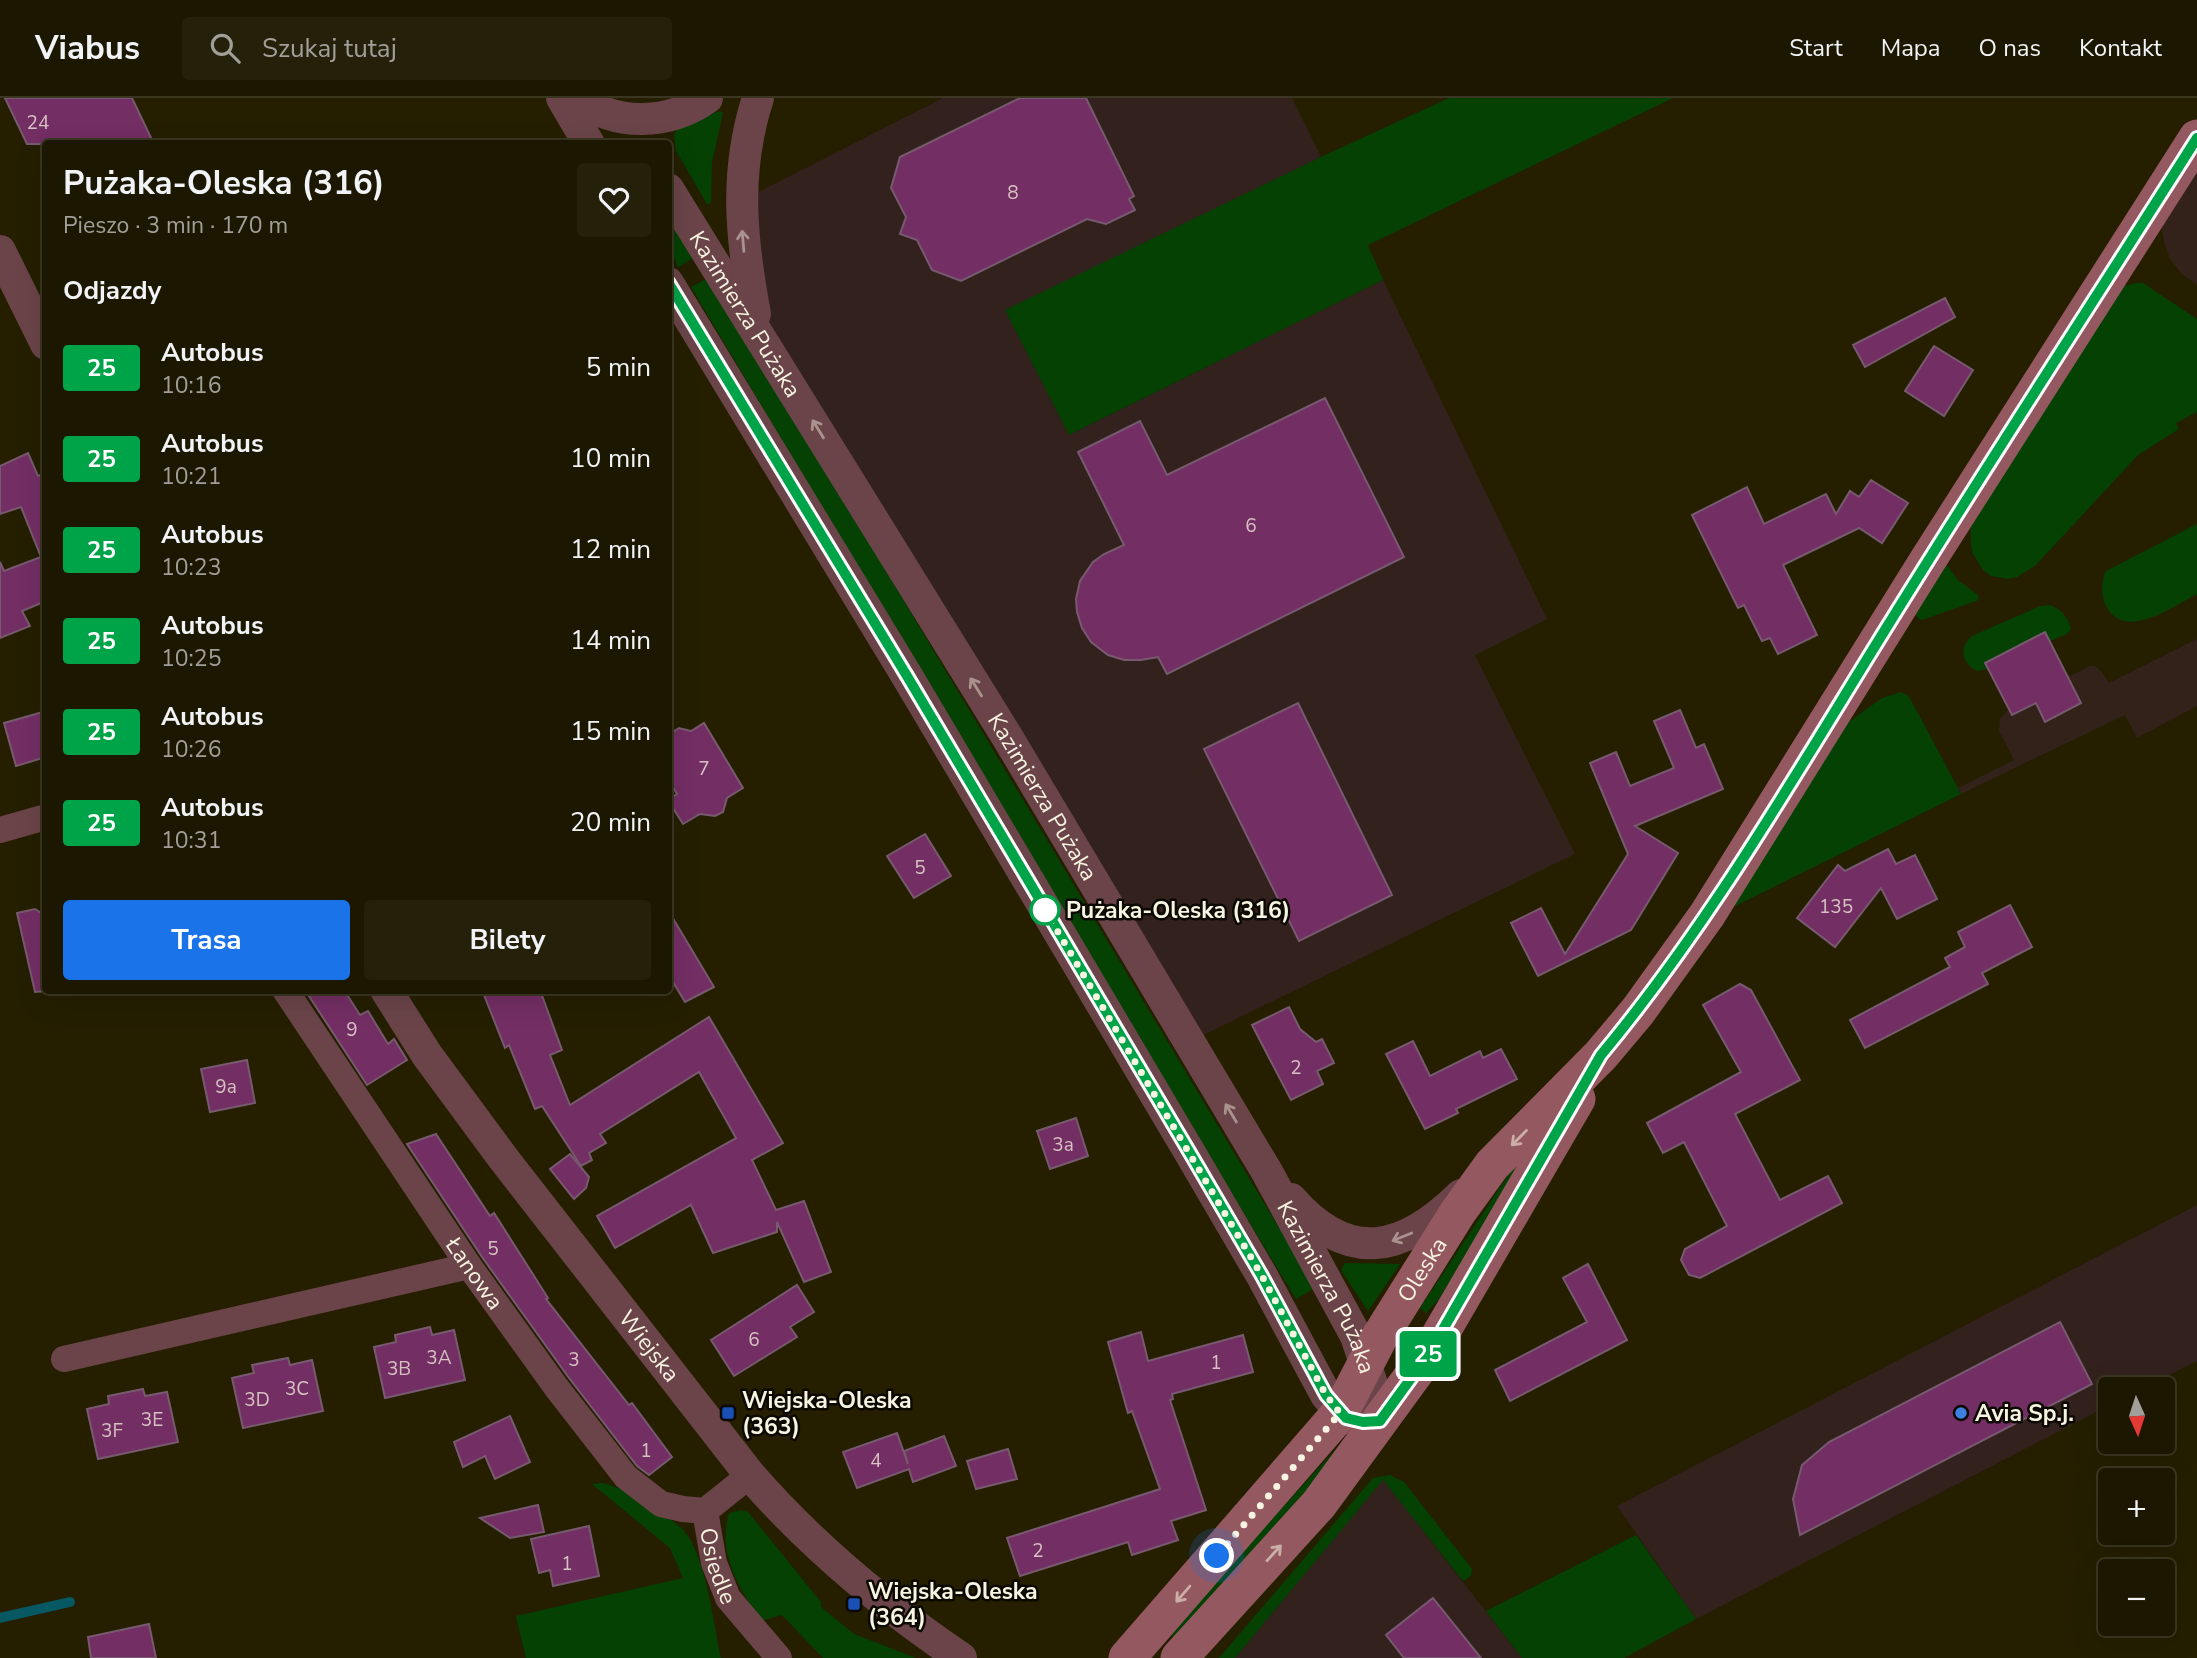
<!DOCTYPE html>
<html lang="pl">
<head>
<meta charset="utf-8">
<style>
	body { margin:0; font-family:"Nunito Sans",sans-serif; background:#25200a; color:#f1f3f6; height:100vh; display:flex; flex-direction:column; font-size:26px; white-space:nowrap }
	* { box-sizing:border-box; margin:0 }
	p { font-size:23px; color:#a09f99 }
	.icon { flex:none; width:38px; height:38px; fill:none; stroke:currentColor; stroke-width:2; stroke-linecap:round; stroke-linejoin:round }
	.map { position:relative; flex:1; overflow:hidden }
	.sheet { position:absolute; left:42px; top:42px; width:630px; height:854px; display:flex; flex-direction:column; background:#1c1700; border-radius:7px; box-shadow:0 7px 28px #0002,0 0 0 2px #3a3622 }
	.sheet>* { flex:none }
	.badge { padding:0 14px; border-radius:5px; font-size:24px; line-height:46px }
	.needle { width:46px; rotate:177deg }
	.buttons { position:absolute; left:2098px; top:1279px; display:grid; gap:14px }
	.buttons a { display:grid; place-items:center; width:77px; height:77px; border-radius:7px; background:#1c1700; box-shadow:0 7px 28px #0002,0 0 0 2px #3a3622; font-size:35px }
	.you { position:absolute; width:35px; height:35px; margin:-18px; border:5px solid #fff; border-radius:50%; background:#1a73e8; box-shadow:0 0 0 10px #1a73e833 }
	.map>.badge { position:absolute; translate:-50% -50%; box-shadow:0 0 0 4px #fff }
	h2 { padding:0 21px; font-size:26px; line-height:63px }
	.round { display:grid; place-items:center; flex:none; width:74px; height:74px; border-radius:7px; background:#25200a }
	.headline { display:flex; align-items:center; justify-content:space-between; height:119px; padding:0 21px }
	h1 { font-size:33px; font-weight:700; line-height:52px }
	.button { display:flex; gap:14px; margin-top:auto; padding:14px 21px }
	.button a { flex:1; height:80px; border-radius:7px; background:#1a73e8; color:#fff; font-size:28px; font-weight:700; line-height:80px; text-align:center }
	.button a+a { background:#25200a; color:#f1f3f6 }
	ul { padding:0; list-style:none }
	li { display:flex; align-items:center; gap:21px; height:91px; padding:0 21px }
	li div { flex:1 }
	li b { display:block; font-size:26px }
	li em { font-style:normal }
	li .badge { min-width:77px; font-weight:700; text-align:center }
	header { display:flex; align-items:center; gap:42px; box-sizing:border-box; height:98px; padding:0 35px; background:#1c1700; border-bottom:2px solid #3a3622 }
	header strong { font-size:33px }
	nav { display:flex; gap:38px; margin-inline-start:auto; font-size:24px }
	.search { width:490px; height:63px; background:#25200a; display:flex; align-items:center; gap:18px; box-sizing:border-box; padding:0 24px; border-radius:7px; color:#a09f99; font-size:26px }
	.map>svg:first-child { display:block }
	.commercial { fill:#33211d }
	.industrial { fill:#322219 }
	.green { fill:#044103 }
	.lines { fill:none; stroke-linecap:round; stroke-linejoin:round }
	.stream { stroke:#065863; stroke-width:10 }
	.building { fill:#732e64; stroke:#775a6f; stroke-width:2 }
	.minor { stroke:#6a4449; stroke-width:26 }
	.tertiary { stroke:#6a4449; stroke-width:32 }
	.secondary { stroke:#945860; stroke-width:37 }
	.oneway { stroke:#aa938e }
	.oneway2 { stroke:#cbaea8 }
	.line-casing { stroke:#fff; stroke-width:16 }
	.line { stroke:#00a448; stroke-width:10 }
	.walk { stroke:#f8f4e2; stroke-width:7; stroke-dasharray:0 12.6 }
	.stop-dot { fill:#fff; stroke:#00a448; stroke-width:3.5 }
	.transit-dot { fill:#1a4fb4; stroke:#0b0901; stroke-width:2.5 }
	.shop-dot { fill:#3f7fe0; stroke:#0b0901; stroke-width:2.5 }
	.labels { text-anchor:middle; stroke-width:5; stroke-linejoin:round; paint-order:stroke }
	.number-label { font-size:19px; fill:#d7c2c2 }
	.street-label { font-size:23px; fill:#f8f4e2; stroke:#0b0901 }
	.stop-label { font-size:23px; font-weight:bold; fill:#f8f4e2; stroke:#0b0901; text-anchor:start }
	.poi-label { font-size:23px; font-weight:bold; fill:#f8f4e2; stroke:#0b0901; text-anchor:start }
</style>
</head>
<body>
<header>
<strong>Viabus</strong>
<div class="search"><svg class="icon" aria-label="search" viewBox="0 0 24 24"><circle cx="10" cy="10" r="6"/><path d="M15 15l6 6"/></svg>Szukaj tutaj</div>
<nav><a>Start</a><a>Mapa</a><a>O nas</a><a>Kontakt</a></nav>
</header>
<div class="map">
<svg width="2197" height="1560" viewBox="0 0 2197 1560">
	<rect width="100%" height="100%" fill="#251f00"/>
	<g class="commercial">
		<polygon points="943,0 1292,0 1321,59 1006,213 1069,337 1383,182 1547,521 1475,557 1575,756 1189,944 758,235 741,103"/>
		<polygon points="2197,1107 2197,1263 2141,1291 2110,1292 2110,1307 1696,1521 1617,1408"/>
		<polygon points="1383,1381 1522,1560 1235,1560"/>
	</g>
	<g class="industrial">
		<polygon points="2197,40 2197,187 2181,175 2170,161 2164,144 2157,103"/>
		<polygon points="2197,541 2197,608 2137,640 2125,617 1961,696 1958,690 2014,662 1999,633 2000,620 2009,611 2012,617 2036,605 2045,623 2081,605 2068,579 2090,568 2095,568 2102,574 2109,585"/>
	</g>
	<g class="green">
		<polygon points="1449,0 1673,0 1368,147 1383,182 1069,337 1005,212 1321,59"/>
		<polygon points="720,13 723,15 712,64 711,103 710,106 707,106 676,53 674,38 677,30"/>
		<polygon points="668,108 698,157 678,169 669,148"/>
		<polygon points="710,179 1315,1190 1296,1201 1140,944 691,189"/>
		<polygon points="2137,185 2143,185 2197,221 2197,314 2176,325 2179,331 2138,357 2035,468 2017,479 2008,481 1991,478 1983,472 1973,456 1971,448 1970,398 2099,194"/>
		<path d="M2197,426V496C2172,509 2123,545 2105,506C2101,495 2101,483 2106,473Z"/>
		<polygon points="1946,466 1958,482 1978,497 1979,502 1922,522 1917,519 1906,499"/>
		<path d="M2050,507C2061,511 2069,520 2071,531L2067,536L2050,543L2045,534L1985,564L1988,571L1977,573C1961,565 1959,549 1972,538L2040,508Z"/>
		<polygon points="1901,594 1908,598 1912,604 1961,696 1701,825 1811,651 1882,600"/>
		<polygon points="1527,1049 1534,1050 1439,1201 1426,1215 1420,1210"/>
		<polygon points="1345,1165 1400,1166 1368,1213 1341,1172"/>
		<polygon points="1336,1351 1339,1351 1338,1357 1176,1539 1173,1539 1170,1533"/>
		<polygon points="1390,1377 1404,1384 1472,1471 1471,1478 1463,1483 1383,1382 1235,1560 1219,1560 1373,1380"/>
		<path d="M602,1385C621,1389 639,1400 655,1411C664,1418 674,1423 682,1431C705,1452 714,1528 721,1560H526L516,1518L683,1480L670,1450L592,1386Z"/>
		<path d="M741,1412L748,1414L821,1504V1509L854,1536L916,1560H823L782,1517L760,1523C739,1487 717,1458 729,1415Z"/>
		<polygon points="1636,1437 1696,1521 1624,1560 1522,1560 1486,1513"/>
	</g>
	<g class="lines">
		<polyline class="stream" points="0,1520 70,1504"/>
	</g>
	<g class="building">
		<polygon points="5,0 132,0 154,46 27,46"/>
		<polygon points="1020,0 1086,0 1134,98 1129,101 1135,112 1106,126 1087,121 961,183 932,172 917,142 900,136 906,119 891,90 900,59"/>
		<polygon points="1945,200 1955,219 1865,269 1853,247"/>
		<polygon points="1934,248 1973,272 1944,318 1905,293"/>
		<polygon points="1325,300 1404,459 1167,576 1158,559 1141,562 1124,562 1108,557 1091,544 1082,530 1077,514 1076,501 1080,483 1093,464 1104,456 1124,447 1078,354 1140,323 1167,377"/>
		<polygon points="28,355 38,378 46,375 46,503 22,513 30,528 0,540 0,464 4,473 41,459 21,409 0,416 0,368"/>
		<polygon points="1871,382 1908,405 1882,445 1859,430 1783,467 1817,537 1778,556 1770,540 1762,543 1744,507 1738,510 1692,417 1747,389 1764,426 1826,396 1836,416 1850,393 1859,399"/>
		<polygon points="2045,534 2081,605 2045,624 2036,605 2012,617 1985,565"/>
		<polygon points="1298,605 1392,797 1299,843 1204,651"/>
		<polygon points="1680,612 1696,650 1704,646 1723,691 1635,728 1678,755 1631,832 1538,878 1511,825 1541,810 1565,856 1628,756 1590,665 1616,654 1630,688 1674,670 1654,623"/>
		<polygon points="46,613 46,659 16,668 4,625"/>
		<polygon points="704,625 743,690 727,700 723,714 715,718 700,716 683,726 668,702 677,696 668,681 668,637 679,630 691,633"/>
		<polygon points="925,736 951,778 914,800 887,758"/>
		<polygon points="1888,751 1896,766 1915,757 1937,801 1897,821 1881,790 1835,849 1797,820 1838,767 1845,773"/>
		<polygon points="2010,807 2032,849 1982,875 1988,886 1865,950 1850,922 1950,869 1945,860 1965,849 1958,834"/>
		<polygon points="35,811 46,818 46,893 35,894 17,815"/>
		<polygon points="668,812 714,889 685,904 668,876"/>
		<polygon points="1740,886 1751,892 1800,982 1735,1016 1780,1102 1828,1078 1842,1105 1700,1180 1689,1177 1681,1162 1685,1151 1727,1128 1684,1044 1663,1055 1647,1025 1741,974 1703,907"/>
		<polygon points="305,892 344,892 360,917 368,913 388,946 394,941 407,962 367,987"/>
		<polygon points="482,892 540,892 562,952 550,957 570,1007 709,919 783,1045 752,1062 776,1112 804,1103 831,1174 804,1184 777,1124 777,1134 713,1155 691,1107 615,1150 597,1118 736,1040 699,974 600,1036 606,1045 589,1055 592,1062 581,1068 542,1008 535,1011 509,947 505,950"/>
		<polygon points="1289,909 1300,931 1316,944 1322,941 1334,965 1317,973 1323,986 1291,1002 1252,927"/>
		<polygon points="1413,943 1430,978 1480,953 1483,960 1501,951 1517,981 1456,1011 1458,1015 1425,1031 1386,956"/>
		<polygon points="247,962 255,1005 210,1014 201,971"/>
		<polygon points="1076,1020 1088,1058 1050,1071 1037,1033"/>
		<polygon points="436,1036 490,1118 494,1115 548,1200 546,1201 629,1307 632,1305 672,1359 649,1377 637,1368 569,1280 482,1159 407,1046"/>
		<polygon points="570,1056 589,1079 586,1090 574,1101 550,1071"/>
		<polygon points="1588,1166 1627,1242 1510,1303 1495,1272 1587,1224 1563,1180"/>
		<polygon points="797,1187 814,1214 790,1229 797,1239 734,1278 711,1242"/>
		<polygon points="2060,1224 2092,1286 1800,1437 1793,1401 1802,1367 1829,1344"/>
		<polygon points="430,1229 432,1237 454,1232 465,1282 385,1300 374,1249 396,1244 395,1237"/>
		<polygon points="1141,1234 1148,1263 1243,1237 1253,1274 1172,1296 1173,1301 1170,1302 1206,1412 1171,1423 1178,1442 1132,1457 1128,1444 1020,1478 1007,1440 1160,1391 1132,1313 1128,1315 1108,1244"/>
		<polygon points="288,1260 290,1267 312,1262 323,1313 243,1330 232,1280 254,1275 252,1267"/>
		<polygon points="143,1291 145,1298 167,1294 178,1344 98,1361 87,1311 109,1306 108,1298"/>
		<polygon points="510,1318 530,1364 495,1381 485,1358 463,1369 454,1344"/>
		<polygon points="897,1335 908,1366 904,1353 944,1338 956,1368 913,1384 909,1371 857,1390 843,1354"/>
		<polygon points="1008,1351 1017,1381 976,1391 967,1363"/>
		<polygon points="538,1407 544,1434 510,1440 480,1420"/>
		<polygon points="589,1428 599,1478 553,1488 550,1472 539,1475 531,1441"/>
		<polygon points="1433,1500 1481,1560 1404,1560 1386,1537"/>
		<polygon points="149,1526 156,1560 91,1560 88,1539"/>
	</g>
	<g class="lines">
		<g class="minor">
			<polyline points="0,732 46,719"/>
			<path id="s1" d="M285,892L469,1168L556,1289L626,1379L661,1406L683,1411L705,1413"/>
			<polyline points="64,1261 469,1168"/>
			<path id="s2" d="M750,1377L705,1413L714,1465L728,1500L779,1560"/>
		</g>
		<g class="tertiary">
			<polyline points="562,0 589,46"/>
			<path d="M578,0C616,29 669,27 707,0"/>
			<path id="s3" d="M668,91L1006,637L1267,1074L1356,1238L1376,1298L1380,1323L1363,1324L1346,1320L1326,1297L1262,1178L1193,1060L907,578L668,185"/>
			<polyline points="0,153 46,246"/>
			<path d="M755,216C741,141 734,74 758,0"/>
			<path id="s4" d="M386,892L427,957L503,1060L750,1377C811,1447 884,1508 961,1560"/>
			<path d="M1291,1101C1349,1167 1403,1154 1461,1097"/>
		</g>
		<g class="secondary">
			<path id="s5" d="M1127,1560L1340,1315L1379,1240L1458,1114L1492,1067L1601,957L1638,913L1707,817L1926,465L2197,40"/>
			<polyline points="1179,1560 1319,1406 1430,1254 1577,1001"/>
		</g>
	</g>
	<defs><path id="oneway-shaft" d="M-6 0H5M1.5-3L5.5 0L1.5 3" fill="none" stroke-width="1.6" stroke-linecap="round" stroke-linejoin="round" transform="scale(1.75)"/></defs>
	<g class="oneway">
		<use href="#oneway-shaft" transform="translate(743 143) rotate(-95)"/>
		<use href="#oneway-shaft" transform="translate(818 331) rotate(-122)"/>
		<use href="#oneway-shaft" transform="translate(976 589) rotate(-122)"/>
		<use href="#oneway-shaft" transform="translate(1231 1015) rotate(-121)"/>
		<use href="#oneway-shaft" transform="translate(1402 1139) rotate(158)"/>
	</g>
	<g class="oneway2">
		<use href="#oneway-shaft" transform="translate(1519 1040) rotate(135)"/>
		<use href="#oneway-shaft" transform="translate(1274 1455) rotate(-48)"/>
		<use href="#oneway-shaft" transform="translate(1183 1496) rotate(131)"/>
	</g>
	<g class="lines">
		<g class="line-casing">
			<path id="line" d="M668,184L907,578L1193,1060L1262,1178L1326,1297L1346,1320L1363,1324L1380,1323L1430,1254L1601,957C1710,826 1795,677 1885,532C1987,367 2093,204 2197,40"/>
		</g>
		<use href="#line" class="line"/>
		<polyline class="walk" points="1045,812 1262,1178 1326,1297 1340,1315 1217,1458"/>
	</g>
	<circle class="stop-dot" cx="1045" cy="812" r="14"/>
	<g class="transit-dot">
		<rect x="721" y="1308" width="14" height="14" rx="3.5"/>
		<rect x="847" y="1499" width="14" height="14" rx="3.5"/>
	</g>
	<circle class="shop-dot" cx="1961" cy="1315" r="7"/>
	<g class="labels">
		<g class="number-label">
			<text x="38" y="31">24</text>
			<text x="1013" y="101">8</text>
			<text x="1251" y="434">6</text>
			<text x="704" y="677">7</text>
			<text x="920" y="776">5</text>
			<text x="1836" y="815">135</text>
			<text x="352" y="938">9</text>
			<text x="1296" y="976">2</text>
			<text x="226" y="995">9a</text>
			<text x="1063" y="1053">3a</text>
			<text x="493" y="1157">5</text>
			<text x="754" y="1248">6</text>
			<text x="439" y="1266">3A</text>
			<text x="574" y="1268">3</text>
			<text x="1216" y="1271">1</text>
			<text x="399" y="1277">3B</text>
			<text x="297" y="1297">3C</text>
			<text x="257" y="1308">3D</text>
			<text x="152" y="1328">3E</text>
			<text x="112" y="1339">3F</text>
			<text x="646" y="1359">1</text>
			<text x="876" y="1369">4</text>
			<text x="1038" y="1459">2</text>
			<text x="567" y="1472">1</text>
		</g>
		<g class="street-label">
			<text dy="8" stroke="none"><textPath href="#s3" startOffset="147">Kazimierza Pużaka</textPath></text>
			<text dy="8" stroke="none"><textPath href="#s3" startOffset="714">Kazimierza Pużaka</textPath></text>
			<text dy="8" stroke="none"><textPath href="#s5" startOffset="490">Oleska</textPath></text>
			<text dy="8" stroke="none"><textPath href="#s1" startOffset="341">Łanowa</textPath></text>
			<text dy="8" stroke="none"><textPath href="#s3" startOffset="1281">Kazimierza Pużaka</textPath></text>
			<text dy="8" stroke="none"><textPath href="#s4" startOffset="443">Wiejska</textPath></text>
			<text dy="8" stroke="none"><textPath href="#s2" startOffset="114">Osiedle</textPath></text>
		</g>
		<g class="stop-label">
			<text x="1066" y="820">Pużaka-Oleska (316)</text>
		</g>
		<g class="poi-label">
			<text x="742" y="1310">Wiejska-Oleska<tspan x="742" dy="26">(363)</tspan></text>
			<text x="1975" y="1323">Avia Sp.j.</text>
			<text x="868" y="1501">Wiejska-Oleska<tspan x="868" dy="26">(364)</tspan></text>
		</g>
	</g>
</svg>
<div class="buttons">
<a><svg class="needle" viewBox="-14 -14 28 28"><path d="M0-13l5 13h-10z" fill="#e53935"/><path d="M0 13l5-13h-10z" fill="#a09f99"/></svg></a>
<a>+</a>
<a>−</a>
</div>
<div class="you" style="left:1217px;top:1458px"></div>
<b class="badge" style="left:1428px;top:1256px;background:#00a448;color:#fff">25</b>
<section class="sheet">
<div class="headline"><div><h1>Pużaka-Oleska (316)</h1><p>Pieszo · 3 min · 170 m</p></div><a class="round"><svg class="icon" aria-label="heart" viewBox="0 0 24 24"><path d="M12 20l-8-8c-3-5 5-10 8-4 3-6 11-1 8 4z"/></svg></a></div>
<h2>Odjazdy</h2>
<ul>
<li><span class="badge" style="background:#00a448;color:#fff">25</span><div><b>Autobus</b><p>10:16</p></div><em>5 min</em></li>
<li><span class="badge" style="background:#00a448;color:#fff">25</span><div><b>Autobus</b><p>10:21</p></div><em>10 min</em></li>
<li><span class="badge" style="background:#00a448;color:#fff">25</span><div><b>Autobus</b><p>10:23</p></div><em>12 min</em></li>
<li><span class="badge" style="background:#00a448;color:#fff">25</span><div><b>Autobus</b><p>10:25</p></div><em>14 min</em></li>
<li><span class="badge" style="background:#00a448;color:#fff">25</span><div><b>Autobus</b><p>10:26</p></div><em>15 min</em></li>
<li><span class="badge" style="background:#00a448;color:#fff">25</span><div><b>Autobus</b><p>10:31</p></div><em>20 min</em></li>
</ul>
<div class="button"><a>Trasa</a><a>Bilety</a></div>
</section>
</div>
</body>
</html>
